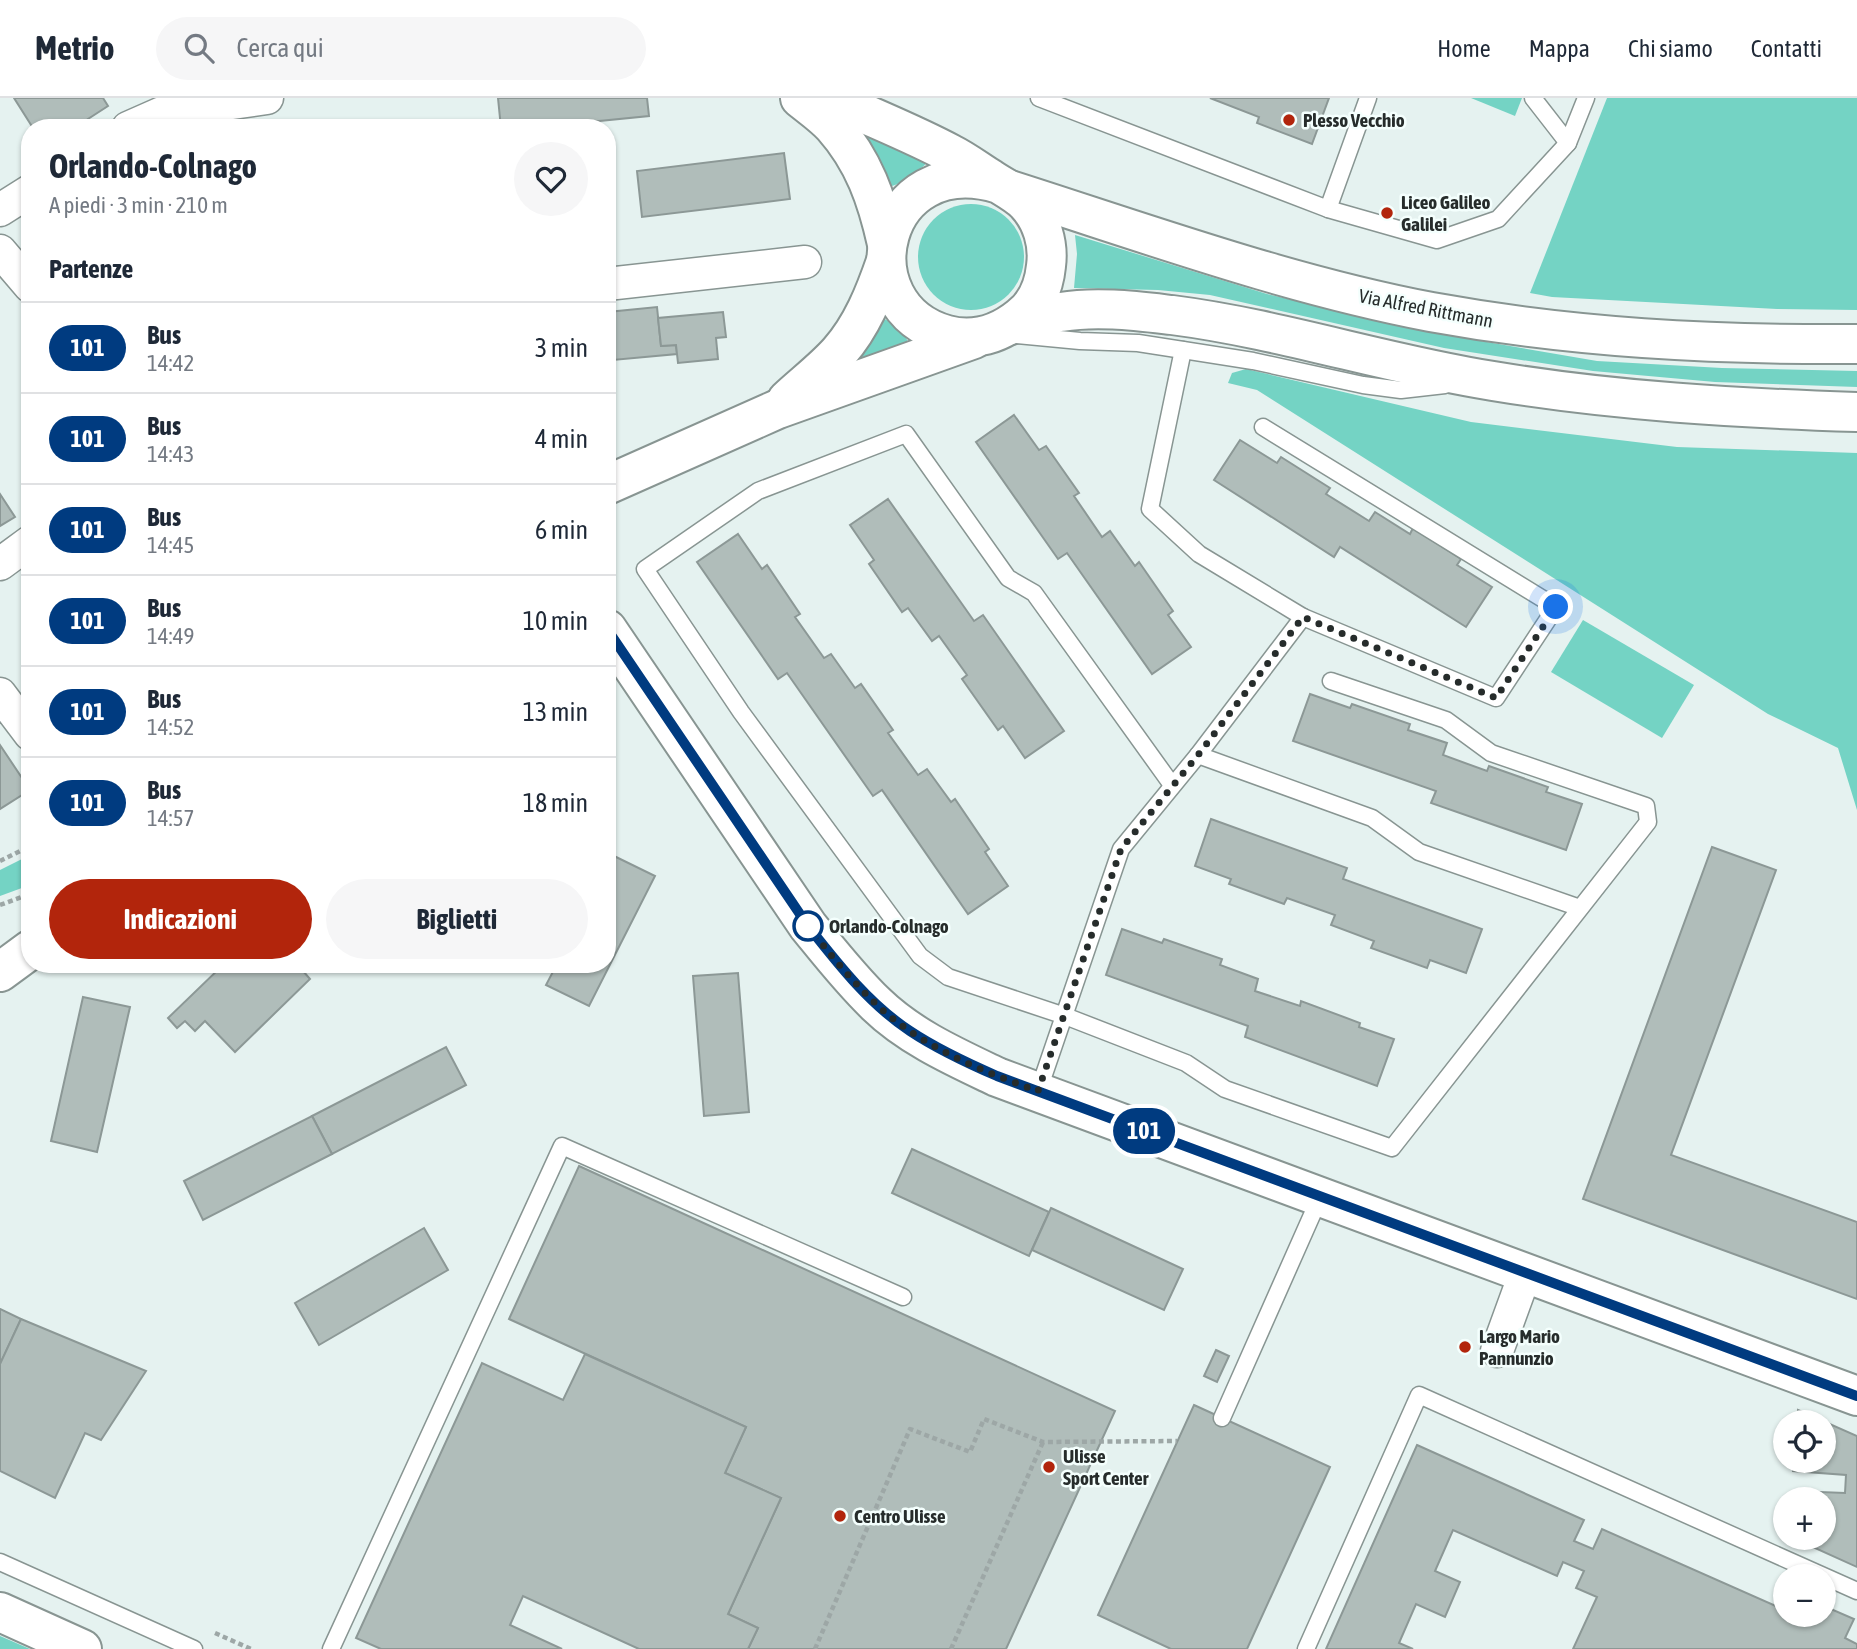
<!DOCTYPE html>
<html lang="it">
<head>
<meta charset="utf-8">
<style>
	body { margin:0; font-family:"Asap Condensed",sans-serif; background:#f6f6f7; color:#1f2937; height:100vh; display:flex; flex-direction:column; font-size:26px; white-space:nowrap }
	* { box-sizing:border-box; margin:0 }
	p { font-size:23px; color:#747a83 }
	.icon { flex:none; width:38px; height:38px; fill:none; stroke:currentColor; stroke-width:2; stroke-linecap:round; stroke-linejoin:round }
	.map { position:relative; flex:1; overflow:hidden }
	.sheet { position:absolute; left:21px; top:21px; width:595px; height:854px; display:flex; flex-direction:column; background:#fff; border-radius:28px; box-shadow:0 2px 5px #0004 }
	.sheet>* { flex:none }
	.badge { padding:0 14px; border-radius:23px; font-size:24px; line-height:46px }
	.controls { position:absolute; left:1773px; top:1312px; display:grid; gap:14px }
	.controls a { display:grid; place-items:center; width:63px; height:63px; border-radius:50%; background:#fff; box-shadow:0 2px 5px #0004; font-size:35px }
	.you { position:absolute; width:35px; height:35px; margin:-18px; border:5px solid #fff; border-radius:50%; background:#1a73e8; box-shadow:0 0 0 10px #1a73e833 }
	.map>.badge { position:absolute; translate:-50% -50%; box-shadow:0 0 0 4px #fff }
	h2 { padding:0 28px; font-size:26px; line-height:63px }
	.round { display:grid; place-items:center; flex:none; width:74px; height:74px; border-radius:37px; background:#f6f6f7 }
	.head { display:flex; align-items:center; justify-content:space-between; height:119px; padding:0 28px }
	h1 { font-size:33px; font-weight:700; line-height:52px }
	.primary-button { display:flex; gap:14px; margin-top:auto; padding:14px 28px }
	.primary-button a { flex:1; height:80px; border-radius:42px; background:#b2250c; color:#fff; font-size:28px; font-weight:700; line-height:80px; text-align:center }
	.primary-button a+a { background:#f6f6f7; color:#1f2937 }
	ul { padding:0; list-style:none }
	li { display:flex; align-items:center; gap:21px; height:91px; padding:0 28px; border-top:2px solid #e0e1e3 }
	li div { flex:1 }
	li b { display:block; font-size:26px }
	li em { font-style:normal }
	li .badge { min-width:77px; font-weight:700; text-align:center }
	header { display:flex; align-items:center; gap:42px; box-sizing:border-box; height:98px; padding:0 35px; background:#fff; border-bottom:2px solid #e0e1e3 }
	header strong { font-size:33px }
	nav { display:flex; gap:38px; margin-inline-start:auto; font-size:24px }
	.search { width:490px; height:63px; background:#f6f6f7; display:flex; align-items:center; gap:18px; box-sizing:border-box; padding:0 24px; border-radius:38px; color:#747a83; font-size:26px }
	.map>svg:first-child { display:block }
	.green { fill:#74d3c4 }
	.building { fill:#b0bdba; stroke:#8c9896; stroke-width:2 }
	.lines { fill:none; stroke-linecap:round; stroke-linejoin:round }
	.service-casing { stroke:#889592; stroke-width:19 }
	.minor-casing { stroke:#889592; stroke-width:35 }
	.secondary-casing { stroke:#889592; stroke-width:42 }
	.primary-casing { stroke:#889592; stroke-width:42 }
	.path { stroke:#9da7a6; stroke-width:4.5; stroke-dasharray:5 3.5; stroke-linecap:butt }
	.service { stroke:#fff; stroke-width:16 }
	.minor { stroke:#fff; stroke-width:32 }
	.secondary { stroke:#fff; stroke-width:38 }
	.primary { stroke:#fff; stroke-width:38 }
	.line-casing { stroke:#fff; stroke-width:16 }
	.line { stroke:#003b80; stroke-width:10 }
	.walk { stroke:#262c2b; stroke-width:7; stroke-dasharray:0 12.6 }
	.poi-dot { fill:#b2250c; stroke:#f4fffd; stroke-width:2.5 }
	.stop-dot { fill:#fff; stroke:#003b80; stroke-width:3.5 }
	.labels { text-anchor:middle; stroke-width:5; stroke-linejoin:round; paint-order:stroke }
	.poi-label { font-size:19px; font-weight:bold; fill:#262c2b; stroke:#f4fffd; text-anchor:start }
	.street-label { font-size:19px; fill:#262c2b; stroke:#f4fffd }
	.stop-label { font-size:19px; font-weight:bold; fill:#262c2b; stroke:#f4fffd; text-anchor:start }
</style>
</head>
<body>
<header>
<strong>Metrio</strong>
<div class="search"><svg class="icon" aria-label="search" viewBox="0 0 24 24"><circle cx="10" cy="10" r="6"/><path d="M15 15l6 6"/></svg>Cerca qui</div>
<nav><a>Home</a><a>Mappa</a><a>Chi siamo</a><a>Contatti</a></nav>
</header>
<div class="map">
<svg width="1857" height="1551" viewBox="0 0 1857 1551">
	<rect width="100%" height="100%" fill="#e5f2f0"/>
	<g class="green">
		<polygon points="1471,0 1522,0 1515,18"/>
		<polygon points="1607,0 1857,0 1857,212 1777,211 1552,199 1530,195"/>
		<path d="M861,31L929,62C924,70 900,87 891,88Z"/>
		<circle cx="971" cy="159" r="53"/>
		<polygon points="1075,137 1267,196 1429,234 1597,263 1722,270 1857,273 1857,289 1715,284 1593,273 1444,250 1210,197 1158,192 1074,190 1077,156"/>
		<path d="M882,220C893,224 905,235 909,246L856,270L852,259Z"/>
		<polygon points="1246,271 1471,324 1677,349 1857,355 1857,712 1838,650 1768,616 1257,292 1228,285 1232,275"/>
		<polygon points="1583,522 1694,587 1662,640 1551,574"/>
		<polygon points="30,757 30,787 0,798 0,772"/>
		<polygon points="0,1538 30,1551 0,1551"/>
	</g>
	<g class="building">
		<polygon points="14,0 103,0 108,8 74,30 33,30"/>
		<polygon points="498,0 647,0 649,18 529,30 501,30"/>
		<polygon points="1210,0 1329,0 1312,46 1257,25 1259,19"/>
		<polygon points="784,55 790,101 642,119 637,73"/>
		<polygon points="657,209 661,248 676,247 677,256 613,262 608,214"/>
		<polygon points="723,214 726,239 716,240 718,261 678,265 676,247 661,248 658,220"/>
		<polygon points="1014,317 1039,352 1046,348 1079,395 1074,398 1102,439 1110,433 1135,468 1139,464 1173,513 1168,517 1191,549 1152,576 1067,455 1058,461 976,344"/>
		<polygon points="1240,342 1277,365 1281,359 1330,390 1326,396 1369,423 1375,414 1410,436 1413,430 1461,461 1457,467 1492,489 1466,529 1340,449 1334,459 1214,382"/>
		<polygon points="0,396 15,419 0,428"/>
		<polygon points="888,401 974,523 983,517 1064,633 1025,660 1003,628 998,632 962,581 967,577 939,538 932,543 908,510 902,514 869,466 874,462 850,427"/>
		<polygon points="738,436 762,471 767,467 800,516 795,519 824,560 831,556 855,590 861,586 893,632 888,635 918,677 927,671 951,704 955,701 989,751 985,754 1008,788 968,816 882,692 873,698 787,575 778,581 697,464"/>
		<polygon points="1310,596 1350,610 1352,606 1410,626 1408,632 1447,645 1443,657 1487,673 1489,668 1548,689 1546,694 1582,706 1566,752 1431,705 1436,693 1293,643"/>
		<polygon points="0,647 30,692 0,711"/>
		<polygon points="1211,721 1347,770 1343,781 1482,831 1466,875 1430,862 1427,870 1371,850 1374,843 1331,827 1335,817 1287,800 1284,806 1229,786 1231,781 1195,768"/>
		<polygon points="1712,749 1776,772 1671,1057 1857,1124 1857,1201 1583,1101"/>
		<polygon points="612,757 655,778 589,908 546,887 557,866 607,866 607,767"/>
		<polygon points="1122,831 1162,845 1164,841 1222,861 1220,867 1258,881 1255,893 1300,908 1301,903 1360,925 1359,929 1394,941 1377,988 1245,939 1248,928 1106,877"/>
		<polygon points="224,866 306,866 308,868 303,873 310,881 235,954 205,923 195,933 185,923 177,930 168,920"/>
		<polygon points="738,875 749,1014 704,1018 693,878"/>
		<polygon points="83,899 130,909 97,1054 51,1043"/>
		<polygon points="446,949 466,987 332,1056 312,1018"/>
		<polygon points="312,1018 332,1056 203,1122 184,1083"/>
		<polygon points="912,1051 1049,1114 1029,1158 892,1095"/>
		<polygon points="579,1068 1115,1313 1006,1551 748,1551 758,1530 728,1516 781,1400 725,1375 746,1329 509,1221"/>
		<polygon points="1051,1110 1183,1171 1164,1212 1032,1152"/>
		<polygon points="424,1130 448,1172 319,1247 295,1205"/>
		<polygon points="0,1211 21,1221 0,1266"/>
		<polygon points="21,1221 146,1273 101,1342 85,1335 55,1400 0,1373 0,1266"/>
		<polygon points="1216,1252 1229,1258 1217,1284 1204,1278"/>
		<polygon points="585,1256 746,1329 725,1375 781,1400 728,1516 758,1530 748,1551 639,1551 523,1498 510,1527 562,1551 381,1551 356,1540 482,1265 563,1302"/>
		<polygon points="1194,1307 1330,1369 1247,1551 1171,1551 1098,1517"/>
		<polygon points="1798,1312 1857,1338 1857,1469 1793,1440 1824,1440 1824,1402 1792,1402 1795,1393 1845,1395 1846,1377 1793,1373 1794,1363 1824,1363 1824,1325 1797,1325"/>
		<polygon points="1417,1347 1584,1422 1574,1443 1593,1451 1602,1431 1785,1512 1785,1517 1824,1517 1824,1508 1854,1521 1845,1540 1857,1546 1857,1551 1573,1551 1597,1499 1576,1490 1584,1473 1563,1464 1557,1478 1453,1432 1435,1473 1460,1484 1445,1519 1416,1506 1399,1545 1413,1551 1326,1551"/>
	</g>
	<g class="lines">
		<g class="service-casing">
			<g id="service">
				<polyline points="1039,0 1328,111 1368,0"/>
				<polyline points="1533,0 1568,45"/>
				<polyline points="1328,111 1437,142 1498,121 1568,45 1586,0"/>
				<polyline points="1017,237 1080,243 1138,245 1183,252 1253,263 1363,287 1401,292 1445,287"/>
				<polyline points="1263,329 1556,509 1496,600 1303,519"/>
				<polyline points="1198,657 1372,720 1419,754 1580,810"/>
				<polyline points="1172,687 1034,495 1008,480 906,336 758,393 645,471 741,614 920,858 948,879 1065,918 1186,965 1225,991 1392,1050 1648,724 1646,708 1491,655 1446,622 1331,583"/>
				<polyline points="1038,994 1121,751 1198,657 1303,519 1199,456 1150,411 1183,252"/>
				<polyline points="1222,1320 1320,1099"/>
				<polyline points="0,1464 194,1551"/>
				<polyline points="331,1551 562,1048 903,1199"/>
				<polyline points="1306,1551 1419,1297 1857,1493"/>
			</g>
		</g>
		<g class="minor-casing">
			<g id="minor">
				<polyline points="128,30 162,15 267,0"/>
				<polyline points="0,112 30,93"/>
				<polyline points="0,153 30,188"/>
				<polyline points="607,186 805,164"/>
				<polyline points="0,466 30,444"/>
				<polyline points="0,596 30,636"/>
				<polyline points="1497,1253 1525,1176"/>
			</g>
		</g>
		<g class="secondary-casing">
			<g id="secondary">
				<path d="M800,0C811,9 824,18 833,28C864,63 877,101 887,146"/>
				<path d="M830,0C870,19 912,35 951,56C965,63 978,73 991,81C1003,89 1016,95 1026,105C1042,122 1049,146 1046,168C1044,188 1036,207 1020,219C999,236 974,244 947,237C844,208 880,50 999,86"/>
				<path d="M1010,92C1148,136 1289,187 1431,214C1574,240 1712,247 1857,246"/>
				<path d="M1010,227C1027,223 1044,216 1061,214C1097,208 1136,213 1172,217C1281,231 1385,266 1493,283C1614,303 1735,310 1857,314"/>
				<path d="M787,302C804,286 824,271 839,254C862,228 875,195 886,163"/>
				<polyline points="607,387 778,311 974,241"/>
				<path d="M607,531L808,828C830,855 851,882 876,906C910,939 955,959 997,979L1857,1298"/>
				<polyline points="0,874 30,852"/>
			</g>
		</g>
		<g class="primary-casing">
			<polyline id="primary" points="0,1514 82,1551"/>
		</g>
		<g class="path">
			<polyline points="0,763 30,748"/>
			<polyline points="0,807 30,796"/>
			<polyline points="215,1535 251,1551"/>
			<polyline points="815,1551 910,1331 970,1354 984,1321 1043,1344 1177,1343"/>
			<polyline points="951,1551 1043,1344"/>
		</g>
		<use href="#service" class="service"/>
		<use href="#minor" class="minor"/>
		<use href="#secondary" class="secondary"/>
		<use href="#primary" class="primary"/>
	</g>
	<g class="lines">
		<g class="line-casing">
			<path id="line" d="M607,531L808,828C838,866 869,906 910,933C937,951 967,965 997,978L1857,1298"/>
		</g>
		<use href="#line" class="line"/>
		<path class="walk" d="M808,828C829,855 851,882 876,906C920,948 981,973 1038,993L1121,751L1198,657L1303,519L1496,600L1556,509"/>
	</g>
	<g class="poi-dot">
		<circle cx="1289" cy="22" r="7"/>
		<circle cx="1387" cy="115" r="7"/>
		<circle cx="1465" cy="1249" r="7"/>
		<circle cx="1049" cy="1369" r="7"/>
		<circle cx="840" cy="1418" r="7"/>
	</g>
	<circle class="stop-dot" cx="808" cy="828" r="14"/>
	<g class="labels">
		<g class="poi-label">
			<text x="1303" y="29">Plesso Vecchio</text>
			<text x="1401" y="111">Liceo Galileo<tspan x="1401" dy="22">Galilei</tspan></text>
			<text x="1479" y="1245">Largo Mario<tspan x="1479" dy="22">Pannunzio</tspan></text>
			<text x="1063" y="1365">Ulisse<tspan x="1063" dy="22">Sport Center</tspan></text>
			<text x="854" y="1425">Centro Ulisse</text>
		</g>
		<g class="street-label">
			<text transform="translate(1426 210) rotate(11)" y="7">Via Alfred Rittmann</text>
		</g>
		<g class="stop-label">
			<text x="829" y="835">Orlando-Colnago</text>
		</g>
	</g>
</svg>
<div class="controls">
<a><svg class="icon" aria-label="locate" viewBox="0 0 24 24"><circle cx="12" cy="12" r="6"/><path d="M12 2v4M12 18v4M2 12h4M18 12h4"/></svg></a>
<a>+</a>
<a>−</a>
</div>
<div class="you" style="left:1556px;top:509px"></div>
<b class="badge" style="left:1144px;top:1033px;background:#003b80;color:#fff">101</b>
<section class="sheet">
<div class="head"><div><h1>Orlando-Colnago</h1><p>A piedi · 3 min · 210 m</p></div><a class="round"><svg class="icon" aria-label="heart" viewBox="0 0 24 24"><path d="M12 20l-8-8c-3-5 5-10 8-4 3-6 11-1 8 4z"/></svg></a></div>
<h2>Partenze</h2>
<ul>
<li><span class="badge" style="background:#003b80;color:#fff">101</span><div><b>Bus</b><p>14:42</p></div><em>3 min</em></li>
<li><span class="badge" style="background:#003b80;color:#fff">101</span><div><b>Bus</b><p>14:43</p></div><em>4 min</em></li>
<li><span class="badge" style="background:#003b80;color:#fff">101</span><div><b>Bus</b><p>14:45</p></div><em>6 min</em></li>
<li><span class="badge" style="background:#003b80;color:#fff">101</span><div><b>Bus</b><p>14:49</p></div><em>10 min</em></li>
<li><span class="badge" style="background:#003b80;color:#fff">101</span><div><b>Bus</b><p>14:52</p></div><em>13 min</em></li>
<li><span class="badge" style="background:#003b80;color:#fff">101</span><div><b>Bus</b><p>14:57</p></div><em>18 min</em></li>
</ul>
<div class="primary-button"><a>Indicazioni</a><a>Biglietti</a></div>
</section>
</div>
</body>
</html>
